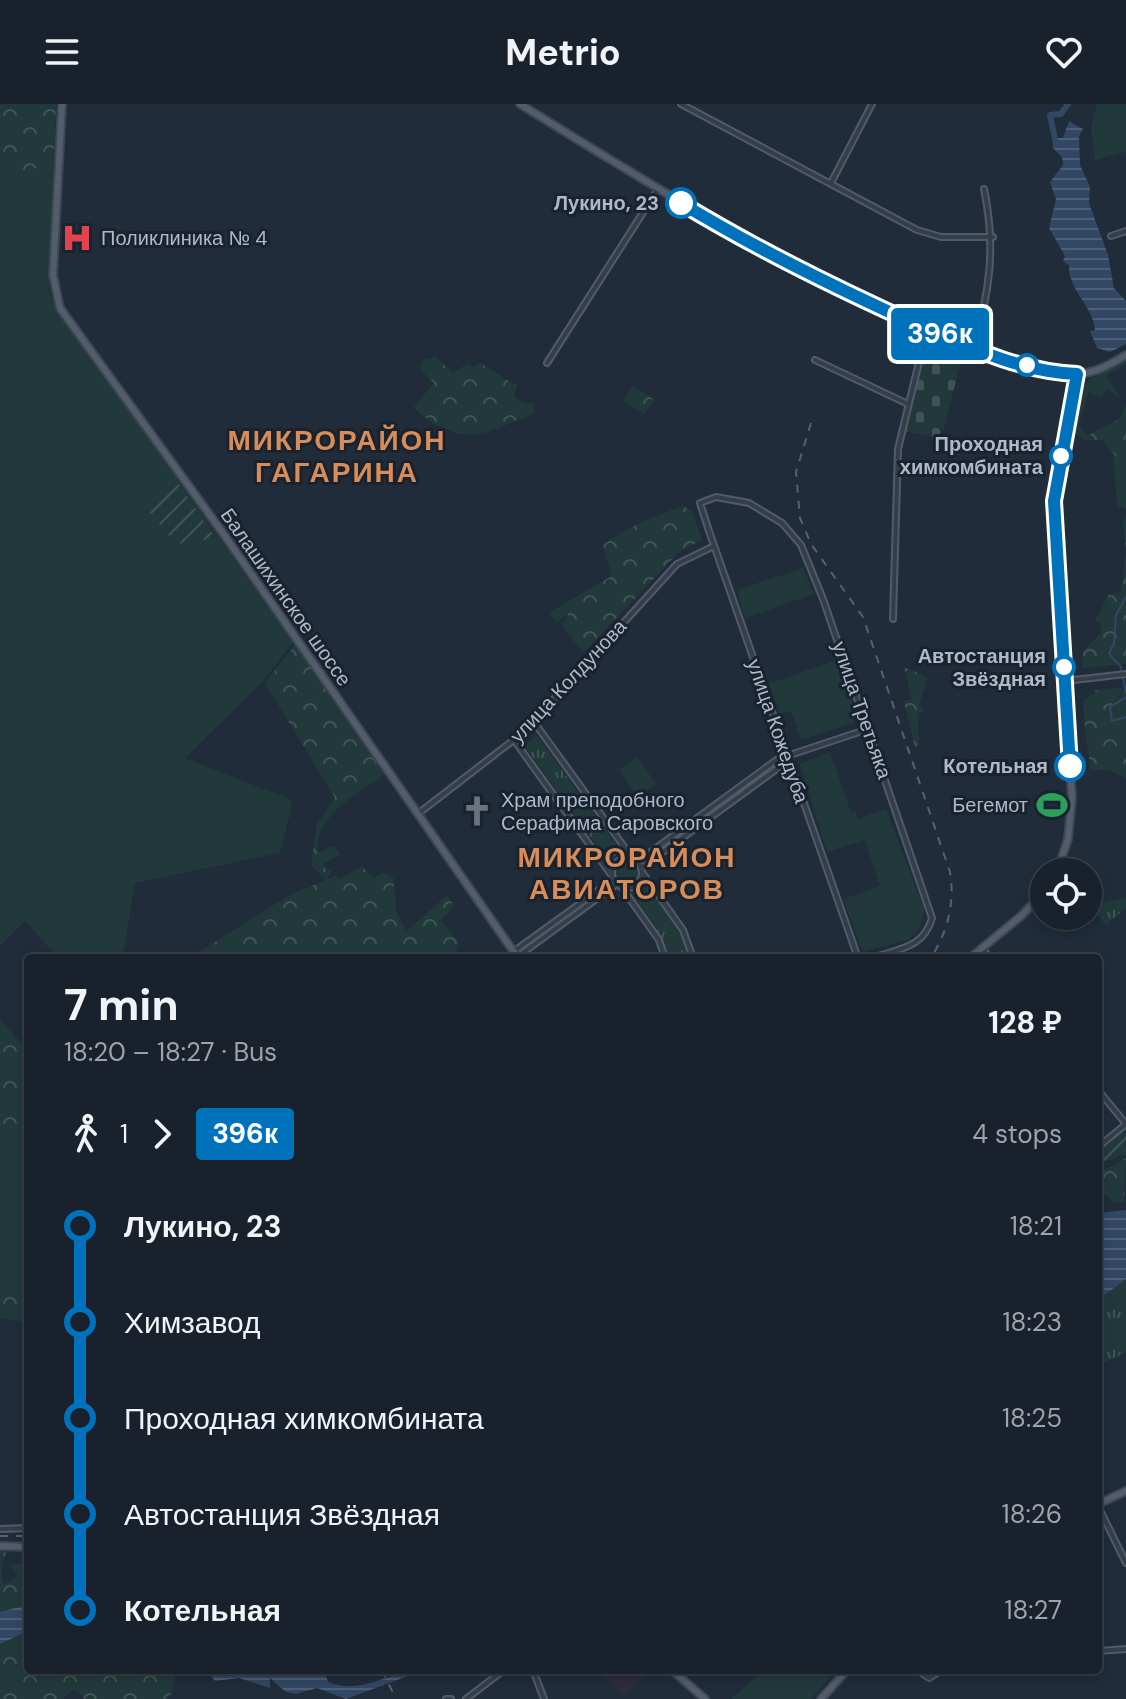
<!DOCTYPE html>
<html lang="en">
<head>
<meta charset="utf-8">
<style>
	body { margin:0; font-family:"DM Sans",sans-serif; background:#252e38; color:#f1f3f6; height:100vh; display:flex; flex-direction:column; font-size:30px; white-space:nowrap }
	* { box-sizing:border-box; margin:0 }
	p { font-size:26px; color:#9fa3a9 }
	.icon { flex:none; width:44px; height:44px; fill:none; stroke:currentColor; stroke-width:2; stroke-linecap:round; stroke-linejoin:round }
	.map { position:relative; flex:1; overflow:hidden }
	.drawer { position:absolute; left:24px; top:850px; width:1078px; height:720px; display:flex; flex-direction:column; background:#18212c; border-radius:8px; box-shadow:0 4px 12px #0003,0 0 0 2px #363e48 }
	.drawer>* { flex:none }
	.badge { padding:0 16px; border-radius:6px; font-size:28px; line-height:52px }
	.buttons { position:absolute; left:1030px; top:754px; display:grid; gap:16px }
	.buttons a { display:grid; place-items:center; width:72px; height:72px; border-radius:50%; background:#18212c; box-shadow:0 4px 12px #0003,0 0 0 2px #363e48; font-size:40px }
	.map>.badge { position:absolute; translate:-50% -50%; box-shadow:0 0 0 4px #fff }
	.legs { display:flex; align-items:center; gap:12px; height:88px; padding:0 40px; font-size:26px }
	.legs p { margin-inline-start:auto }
	.headline { display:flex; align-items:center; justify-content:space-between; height:136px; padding:0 40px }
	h1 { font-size:44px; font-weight:700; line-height:60px }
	ul { padding:0 40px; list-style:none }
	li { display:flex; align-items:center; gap:28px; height:96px; font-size:30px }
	li i { display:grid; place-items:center; width:12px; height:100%; margin:0 10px; background:currentColor }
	li i::after { content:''; width:20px; height:20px; margin:-10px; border:6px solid; border-radius:50%; background:#18212c }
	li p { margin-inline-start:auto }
	li:first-child i { background:linear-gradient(#0000 50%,currentColor 0) }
	li:last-child i { background:linear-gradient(currentColor 50%,#0000 0) }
	header { display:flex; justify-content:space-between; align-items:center; height:104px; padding:0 40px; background:#18212c; font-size:36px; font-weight:700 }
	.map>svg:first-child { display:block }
	.medical { fill:#2e2c3b }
	.grass { fill:#22393b }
	.forest { fill:url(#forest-crowns) }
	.cemetery { fill:url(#cemetery-stones) }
	.park { fill:url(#park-tufts) }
	.garden { fill:url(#garden-furrows) }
	.water { fill:url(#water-rules) }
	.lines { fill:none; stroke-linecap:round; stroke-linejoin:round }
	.stream { stroke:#324763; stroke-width:2 }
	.river { stroke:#324763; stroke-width:6 }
	.minor-casing { stroke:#515b68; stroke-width:8 }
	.major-casing { stroke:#3d4754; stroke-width:10 }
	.minor { stroke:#343d4a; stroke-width:4 }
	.major { stroke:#525c6b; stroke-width:6 }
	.rail { stroke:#556272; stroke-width:2; stroke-dasharray:8 8; stroke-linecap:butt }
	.line-1-casing { stroke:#fff; stroke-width:18 }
	.line-1 { stroke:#0072bc; stroke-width:12 }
	.stop-1-dot { fill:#fff; stroke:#0072bc; stroke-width:4 }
	.labels { text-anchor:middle; stroke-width:6; stroke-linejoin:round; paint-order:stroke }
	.stop-label { font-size:20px; font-weight:bold; fill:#aeb8c7; stroke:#19232f; text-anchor:end }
	.poi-label { font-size:20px; fill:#aeb8c7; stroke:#19232f; text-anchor:start }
	.street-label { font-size:20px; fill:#aeb8c7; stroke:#19232f }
	.district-label { font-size:28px; font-weight:bold; letter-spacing:2px; fill:#d88d58; stroke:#19232f }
</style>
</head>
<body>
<header><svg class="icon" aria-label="menu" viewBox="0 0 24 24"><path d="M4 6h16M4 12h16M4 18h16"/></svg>Metrio<svg class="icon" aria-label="heart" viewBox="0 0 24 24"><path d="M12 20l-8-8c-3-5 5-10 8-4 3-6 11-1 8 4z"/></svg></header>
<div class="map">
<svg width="1126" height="1595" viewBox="0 0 1126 1595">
	<defs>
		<pattern id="forest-crowns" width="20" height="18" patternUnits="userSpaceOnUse" patternTransform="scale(2)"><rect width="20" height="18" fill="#22393b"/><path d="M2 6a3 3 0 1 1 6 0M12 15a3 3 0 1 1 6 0" fill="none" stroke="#405456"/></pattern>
		<pattern id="cemetery-stones" width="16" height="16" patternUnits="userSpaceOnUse" patternTransform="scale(2)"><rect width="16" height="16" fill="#22393b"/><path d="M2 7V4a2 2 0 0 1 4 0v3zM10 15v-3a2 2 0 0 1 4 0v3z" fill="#405456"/></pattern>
		<pattern id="park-tufts" width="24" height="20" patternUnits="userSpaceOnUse" patternTransform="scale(2)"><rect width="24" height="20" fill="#22393b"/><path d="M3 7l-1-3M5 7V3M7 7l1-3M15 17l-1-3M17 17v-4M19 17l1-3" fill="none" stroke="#405456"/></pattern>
		<pattern id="garden-furrows" width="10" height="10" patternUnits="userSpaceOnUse" patternTransform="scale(2)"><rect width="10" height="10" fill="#22393b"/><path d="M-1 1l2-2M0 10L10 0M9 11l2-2" fill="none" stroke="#405456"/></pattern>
		<pattern id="water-rules" width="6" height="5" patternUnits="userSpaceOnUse" patternTransform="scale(2)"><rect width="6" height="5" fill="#324763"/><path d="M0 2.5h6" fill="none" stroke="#4d5f78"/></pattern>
	</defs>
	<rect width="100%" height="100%" fill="#202c3a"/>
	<polygon class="medical" points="596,1566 649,1566 626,1592"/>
	<g class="grass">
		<polygon points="1097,0 1126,0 1126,48 1095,56 1091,24"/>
		<polygon points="54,49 49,184 54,201 293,538 263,577 185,654 290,695 292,702 280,749 135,779 124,847 104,854 58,854 25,817 0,842 0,77 8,71 31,68"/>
		<polygon points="1126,255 1126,260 1106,272 1122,295 1107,285 1102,294 1089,288 1079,320 1087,332 1085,336 1072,329 1066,347 1081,285 1095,270"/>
		<polygon points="1113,346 1126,364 1126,405 1117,402"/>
		<polygon points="803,464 814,490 745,514 737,486"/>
		<polygon points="837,556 857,612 853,619 801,636 791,607 780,610 768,580"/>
		<polygon points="1120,584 1126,587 1126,646 1108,619 1107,606 1121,591"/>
		<polygon points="830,648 851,708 855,707 858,715 886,705 924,805 923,815 917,828 908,836 863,848 843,795 880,782 865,736 827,748 800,660"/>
		<polygon points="637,653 656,680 638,693 619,666"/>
		<circle cx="627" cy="769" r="13"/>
		<polygon points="28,1021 28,1161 0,1184 0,1034"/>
		<polygon points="763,1566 831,1566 834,1569 811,1595 731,1595"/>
	</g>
	<g class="forest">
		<polygon points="0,0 56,0 54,49 31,68 8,71 0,77"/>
		<path d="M436,253L453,269L467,260L473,263L480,259L517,282L514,293L525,300L534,298V310C515,316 492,329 472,331C455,332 423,316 414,303L434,279L420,265L423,256Z"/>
		<polygon points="633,281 654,296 644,310 623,296"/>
		<polygon points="1126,301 1126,364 1102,336 1085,336 1087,332 1121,314"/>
		<path d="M683,402L692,407L702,436L679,448L584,548L562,523L569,508L557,518L550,510L552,507L612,472L603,441C627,422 655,413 683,402Z"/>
		<polygon points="1126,411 1126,560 1082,564 1083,547 1101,529 1101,520 1096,516 1109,490 1121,488 1126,447 1123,418"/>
		<path d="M295,541L384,670C360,690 313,711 318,748L334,742L340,750L323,760L327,767L332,766L327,775L336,772L340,775L362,762L374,774L382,769L393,773L397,810L407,827L447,791L454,802L441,816L458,838L454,854H190L288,792L326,776L311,761L317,720L335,694L265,579Z"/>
		<polygon points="904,563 927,573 920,598 923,608 918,610 919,642 915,643 904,598 911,595"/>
		<path d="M1120,584L1123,587L1107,606L1108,619L1126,646V674L1109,666H1090C1089,642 1082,620 1084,595L1096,589L1095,586Z"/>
		<polygon points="0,916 28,946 28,1021 0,1034"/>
		<polygon points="1126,1054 1124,1099 1113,1098 1103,1088 1098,1092 1098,1069"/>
		<polygon points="28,1161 28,1218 0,1214 0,1184"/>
		<polygon points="0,1447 7,1449 1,1460 3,1481 18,1472 10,1461 21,1460 22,1454 28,1450 25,1503 0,1508"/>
		<polygon points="28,1527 28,1566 186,1566 175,1573 172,1589 166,1595 84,1595 78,1587 72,1586 63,1595 0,1595 0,1540"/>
	</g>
	<polygon class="cemetery" points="933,231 964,245 944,325 936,334 906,327 927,241"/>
	<g class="park">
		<polygon points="537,632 621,747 608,757 524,641"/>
		<polygon points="645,776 675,819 690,854 667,854 660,834 627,789"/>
		<polygon points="1093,792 1103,798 1126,794 1126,804 1106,821 1088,799"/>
		<polygon points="1126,1175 1126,1248 1098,1262 1098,1196"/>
	</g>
	<g class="garden">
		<polygon points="175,375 211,428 217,434 176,440 143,400"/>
		<polygon points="1122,1026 1126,1031 1126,1050 1098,1060 1098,1046"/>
	</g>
	<g class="water">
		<path d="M1069,17L1083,25L1079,32L1080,61L1090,83L1089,99L1108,151L1114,184L1126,197V240L1110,248L1097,244L1090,227L1095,226C1093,201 1068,187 1069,161L1063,157L1065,152L1049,124L1056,95L1050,78L1063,61L1062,53L1053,44L1054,34H1063Z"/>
		<polygon points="1126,1106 1126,1175 1098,1196 1098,1109"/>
		<polygon points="28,1501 28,1527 0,1540 0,1508"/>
		<path d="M206,1566H324L328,1578C363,1592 390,1566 424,1566L346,1595L317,1584L296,1590L286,1588L270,1574V1584L239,1574L215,1577Z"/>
	</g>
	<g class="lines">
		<g class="stream">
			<polyline points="1126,493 1116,511 1114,539 1109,550 1121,563 1126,589"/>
			<polyline points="1126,593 1110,603 1112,617 1126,613"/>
		</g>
		<polyline class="river" points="1056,40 1050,11 1061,10 1068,0"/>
		<g class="minor-casing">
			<g id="minor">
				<polyline points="681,0 917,126 941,133 993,133"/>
				<polyline points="831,79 872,0"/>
				<polyline points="1111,132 1126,127"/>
				<path d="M973,244C990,189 996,142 984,85"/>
				<polyline points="815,256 908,300"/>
				<polyline points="547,259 658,85"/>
				<polyline points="893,515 898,345 927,225"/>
				<polyline points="1065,577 1126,570"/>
				<polyline points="534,618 633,755"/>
				<polyline points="514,636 612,772"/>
				<polyline points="787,652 868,625"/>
				<polyline points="419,709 524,628 677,460 714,442"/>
				<circle cx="627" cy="769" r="15"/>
				<polyline points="637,758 786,649"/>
				<polyline points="641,764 789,656"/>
				<polyline points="642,768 683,826 693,854"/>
				<polyline points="622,784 659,836 665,854"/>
				<polyline points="982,844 990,854"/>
				<polyline points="513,848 614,775"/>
				<polyline points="517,853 617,780"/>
				<path d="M858,854L709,427L700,399L716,393L749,399L782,419L801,441L823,495L932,814C924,844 898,845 872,854"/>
				<polyline points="1098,986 1126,1020"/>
				<polyline points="1098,1043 1126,1020"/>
				<polyline points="1098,1402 1126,1459"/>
				<polyline points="0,1425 28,1424"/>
				<polyline points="1098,1547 1126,1545"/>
				<polyline points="533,1566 544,1595"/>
				<polyline points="917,1566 929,1574 942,1566"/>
				<polyline points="446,1595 451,1595"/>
				<polyline points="466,1595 504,1566"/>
			</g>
		</g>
		<g class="major-casing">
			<g id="major">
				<polyline points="62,0 53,171 60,204 225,432 518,854"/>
				<path d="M520,0C650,81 778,159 919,221C966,242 1022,271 1075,270C1094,270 1111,260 1126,251"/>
				<polyline points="1057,768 1068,735 1072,694 1054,397 1077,270"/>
				<polyline points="970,854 1021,812 1044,788"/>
				<polyline points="1098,1400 1126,1387"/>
				<polyline points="0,1442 28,1443"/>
				<polyline points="672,1566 705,1595"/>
				<polyline points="821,1595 847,1566"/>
			</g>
		</g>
		<use href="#minor" class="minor"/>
		<use href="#major" class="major"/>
		<g class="rail">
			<path d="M811,319L796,368L800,414L811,440L863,513L950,768C955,800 948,826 931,854"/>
			<polyline points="0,1432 28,1432"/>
			<polyline points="382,1566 396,1595"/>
		</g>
	</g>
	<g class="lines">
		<g class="line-1-casing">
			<path id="line-1" d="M681,99C758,146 838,185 920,222C969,243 1022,268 1077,270L1054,397L1070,662"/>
		</g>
		<use href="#line-1" class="line-1"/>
	</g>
	<defs>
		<g id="hospital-bare" transform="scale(2.4)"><path d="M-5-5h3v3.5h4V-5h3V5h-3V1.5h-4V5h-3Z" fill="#e0444e" stroke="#19232f" stroke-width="2.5" paint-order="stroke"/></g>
		<g id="stadium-bare" transform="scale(2.4)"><path d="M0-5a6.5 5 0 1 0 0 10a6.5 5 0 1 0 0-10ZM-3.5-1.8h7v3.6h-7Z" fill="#2e9e5b" stroke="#19232f" stroke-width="2.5" paint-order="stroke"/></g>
		<g id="church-bare" transform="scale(2.4)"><path d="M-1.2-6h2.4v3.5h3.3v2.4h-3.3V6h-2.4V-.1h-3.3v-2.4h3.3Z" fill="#6b7280" stroke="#19232f" stroke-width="2.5" paint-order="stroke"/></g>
	</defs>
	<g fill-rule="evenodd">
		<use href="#hospital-bare" x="77" y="134"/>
		<use href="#stadium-bare" x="1052" y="701"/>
		<use href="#church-bare" x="477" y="707"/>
	</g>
	<g class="stop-1-dot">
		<circle cx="681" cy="99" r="14"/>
		<circle cx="1027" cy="261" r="10"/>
		<circle cx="1061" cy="352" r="10"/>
		<circle cx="1064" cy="563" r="10"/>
		<circle cx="1070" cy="662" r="14"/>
	</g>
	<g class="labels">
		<g class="stop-label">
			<text x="659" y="106">Лукино, 23</text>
			<text x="1043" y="347">Проходная<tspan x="1043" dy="23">химкомбината</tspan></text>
			<text x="1046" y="559">Автостанция<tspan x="1046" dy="23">Звёздная</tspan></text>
			<text x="1048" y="669">Котельная</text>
		</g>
		<g class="poi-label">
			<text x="101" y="141">Поликлиника № 4</text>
			<text x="501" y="703">Храм преподобного<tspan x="501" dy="23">Серафима Саровского</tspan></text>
			<text x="1028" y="708" text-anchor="end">Бегемот</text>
		</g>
		<g class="street-label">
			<text transform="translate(286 493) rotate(55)" y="7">Балашихинское шоссе</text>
			<text transform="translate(568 577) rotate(-47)" y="7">улица Колдунова</text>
			<text transform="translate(862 606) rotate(71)" y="7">улица Третьяка</text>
			<text transform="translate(778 627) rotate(71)" y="7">улица Кожедуба</text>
		</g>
		<g class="district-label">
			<text x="337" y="346">МИКРОРАЙОН<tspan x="337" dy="32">ГАГАРИНА</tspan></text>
			<text x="627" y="763">МИКРОРАЙОН<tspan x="627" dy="32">АВИАТОРОВ</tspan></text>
		</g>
	</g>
</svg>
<div class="buttons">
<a><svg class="icon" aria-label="locate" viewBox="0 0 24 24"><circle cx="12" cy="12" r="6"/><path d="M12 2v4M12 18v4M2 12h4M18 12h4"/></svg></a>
</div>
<b class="badge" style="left:940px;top:230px;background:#0072bc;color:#fff">396к</b>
<section class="drawer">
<div class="headline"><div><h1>7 min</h1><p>18:20 – 18:27 · Bus</p></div><b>128 ₽</b></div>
<div class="legs"><svg class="icon" aria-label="walk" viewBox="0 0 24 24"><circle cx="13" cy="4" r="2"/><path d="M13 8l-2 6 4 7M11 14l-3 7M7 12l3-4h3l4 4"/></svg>1<svg class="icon" aria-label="forward" viewBox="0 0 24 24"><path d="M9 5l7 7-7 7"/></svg><b class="badge" style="background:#0072bc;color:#fff">396к</b><p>4 stops</p></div>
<ul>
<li><i style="color:#0072bc"></i><b>Лукино, 23</b><p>18:21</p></li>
<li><i style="color:#0072bc"></i><span>Химзавод</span><p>18:23</p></li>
<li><i style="color:#0072bc"></i><span>Проходная химкомбината</span><p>18:25</p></li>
<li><i style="color:#0072bc"></i><span>Автостанция Звёздная</span><p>18:26</p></li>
<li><i style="color:#0072bc"></i><b>Котельная</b><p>18:27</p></li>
</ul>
</section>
</div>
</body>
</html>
